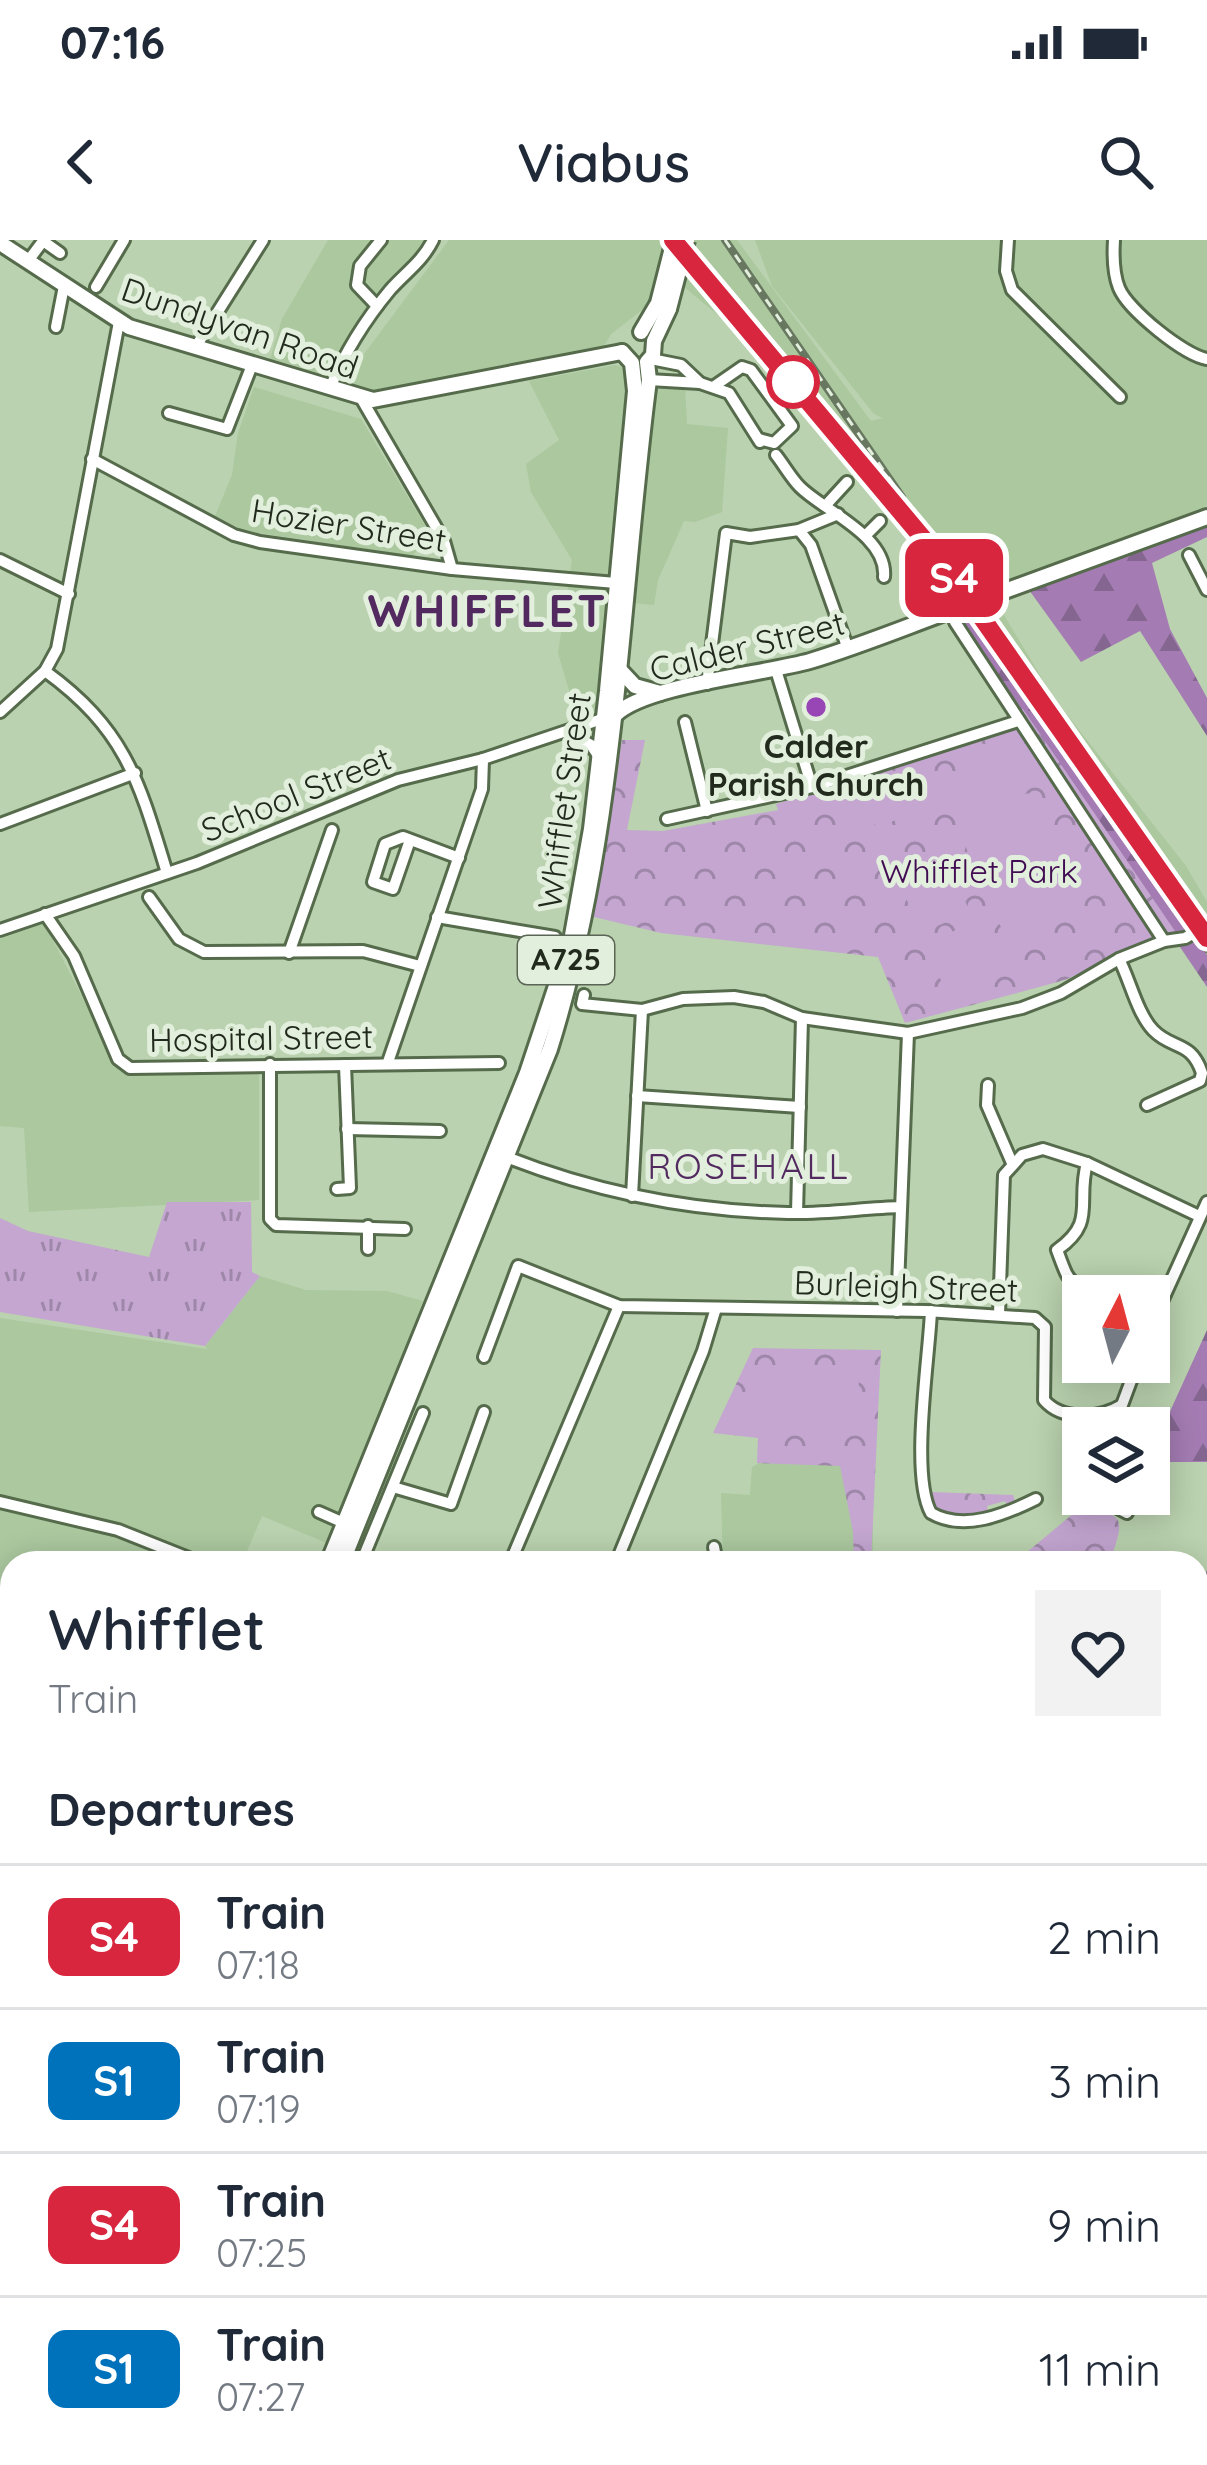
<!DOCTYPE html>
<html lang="en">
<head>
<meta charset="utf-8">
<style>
	body { margin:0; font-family:Quicksand,sans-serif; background:#f2f2f3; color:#1f2937; height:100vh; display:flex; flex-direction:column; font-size:45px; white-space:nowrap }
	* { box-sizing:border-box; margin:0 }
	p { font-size:39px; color:#747a83 }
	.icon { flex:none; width:66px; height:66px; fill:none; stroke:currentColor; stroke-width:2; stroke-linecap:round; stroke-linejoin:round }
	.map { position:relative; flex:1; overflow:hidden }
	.details { position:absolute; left:0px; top:1311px; width:1209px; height:915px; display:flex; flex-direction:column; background:#fff; border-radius:36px 36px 0 0; box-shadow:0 6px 30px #0003 }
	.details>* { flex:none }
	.badge { padding:0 24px; border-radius:18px; font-size:42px; line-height:78px }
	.needle { width:78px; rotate:6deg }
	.tools { position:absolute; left:1062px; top:1035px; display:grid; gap:24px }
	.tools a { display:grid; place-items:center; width:108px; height:108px; border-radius:0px; background:#fff; box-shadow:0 6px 30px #0003; font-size:60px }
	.map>.badge { position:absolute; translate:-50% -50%; box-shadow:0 0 0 6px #fff }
	h2 { padding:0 48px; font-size:45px; line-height:108px }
	.round { display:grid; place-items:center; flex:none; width:126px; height:126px; border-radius:0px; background:#f2f2f3 }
	.summary { display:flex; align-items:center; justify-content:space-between; height:204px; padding:0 48px }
	h1 { font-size:57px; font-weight:600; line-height:90px }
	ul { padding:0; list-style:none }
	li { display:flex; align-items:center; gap:36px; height:144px; padding:0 48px; border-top:3px solid #e0e1e3 }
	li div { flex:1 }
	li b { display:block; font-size:45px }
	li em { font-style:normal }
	li .badge { min-width:132px; font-weight:700; text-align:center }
	.status { display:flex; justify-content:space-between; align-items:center; height:84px; padding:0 60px; background:#fff; direction:ltr }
	.status svg { height:33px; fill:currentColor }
	header { display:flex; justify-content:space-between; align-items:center; height:156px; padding:0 48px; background:#fff; font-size:54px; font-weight:600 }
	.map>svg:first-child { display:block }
	.built { fill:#abc89f }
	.grass { fill:url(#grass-tufts) }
	.forest { fill:url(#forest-firs) }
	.park { fill:url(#park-crowns) }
	.pitch { fill:#c4a6d1 }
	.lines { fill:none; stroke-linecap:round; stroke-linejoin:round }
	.minor-casing { stroke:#556b4b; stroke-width:16 }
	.major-casing { stroke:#556b4b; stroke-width:20 }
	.highway-casing { stroke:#556b4b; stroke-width:22 }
	.minor { stroke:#fff; stroke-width:10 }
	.major { stroke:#fff; stroke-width:14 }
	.highway { stroke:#fff; stroke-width:16 }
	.rail-casing { stroke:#687860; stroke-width:8 }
	.rail { stroke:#e2efdd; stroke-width:3; stroke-dasharray:9; stroke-linecap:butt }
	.minor-bridge-casing { stroke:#556b4b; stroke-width:16; stroke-linecap:butt }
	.major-bridge-casing { stroke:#556b4b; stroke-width:20; stroke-linecap:butt }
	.minor-bridge { stroke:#fff; stroke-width:10 }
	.major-bridge { stroke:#fff; stroke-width:14 }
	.line-casing { stroke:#fff; stroke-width:27 }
	.line { stroke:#d7263d; stroke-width:18 }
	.stop-dot { fill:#fff; stroke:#d7263d; stroke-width:6 }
	.poi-dot { fill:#9846b5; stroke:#e2efdd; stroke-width:4.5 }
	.labels { text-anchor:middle; stroke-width:10; stroke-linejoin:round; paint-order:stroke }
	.shield { fill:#e2efdd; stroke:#5b6556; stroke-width:3 }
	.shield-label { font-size:30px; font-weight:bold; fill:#212a1c }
	.street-label { font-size:33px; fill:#212a1c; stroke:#e2efdd }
	.poi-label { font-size:33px; font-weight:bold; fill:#212a1c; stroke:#e2efdd }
	.park-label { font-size:33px; fill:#410c52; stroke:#e2efdd }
	.neighbourhood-label { font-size:36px; letter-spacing:3px; fill:#522a60; stroke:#e2efdd }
	.district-label { font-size:45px; font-weight:bold; letter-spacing:3px; fill:#522a60; stroke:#e2efdd }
</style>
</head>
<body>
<div class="status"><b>07:16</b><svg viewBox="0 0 49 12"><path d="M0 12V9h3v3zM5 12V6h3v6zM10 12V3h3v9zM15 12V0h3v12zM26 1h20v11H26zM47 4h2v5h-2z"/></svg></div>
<header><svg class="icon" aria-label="back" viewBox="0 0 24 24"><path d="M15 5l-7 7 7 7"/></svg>Viabus<svg class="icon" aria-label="search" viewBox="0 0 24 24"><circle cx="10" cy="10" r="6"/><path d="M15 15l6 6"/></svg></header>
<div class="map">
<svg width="1207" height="2225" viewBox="0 0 1207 2225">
	<defs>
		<pattern id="grass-tufts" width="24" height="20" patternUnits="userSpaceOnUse" patternTransform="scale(3)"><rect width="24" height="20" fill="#c4a6d1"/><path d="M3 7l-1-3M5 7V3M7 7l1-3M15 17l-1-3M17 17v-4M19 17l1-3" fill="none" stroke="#9f87a9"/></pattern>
		<pattern id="forest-firs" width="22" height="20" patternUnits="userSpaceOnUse" patternTransform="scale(3)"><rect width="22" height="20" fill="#a47cb3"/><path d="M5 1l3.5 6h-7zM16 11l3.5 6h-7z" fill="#856691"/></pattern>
		<pattern id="park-crowns" width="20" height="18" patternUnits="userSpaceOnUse" patternTransform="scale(3)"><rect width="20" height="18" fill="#c4a6d1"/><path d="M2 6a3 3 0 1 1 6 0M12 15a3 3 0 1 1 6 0" fill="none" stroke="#9f87a9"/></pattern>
	</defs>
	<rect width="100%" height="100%" fill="#bad2af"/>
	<g class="built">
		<polygon points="328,0 424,0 335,137 270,119 282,79"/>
		<polygon points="449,0 664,0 652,55 642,70 611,94 603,108 380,154 344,141"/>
		<polygon points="689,0 737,0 871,181 883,178 874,174 772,46 755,0 1207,0 1207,266 963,359 859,226 730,85 678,42"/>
		<polygon points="615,125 685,147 687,184 728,188 722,272 695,282 684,281 658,340 654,365 621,362 609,468 577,477 558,413 572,320 531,252 526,224 559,200 529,141"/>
		<polygon points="254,147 361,179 429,292 413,316 245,291 215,276 232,235 238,193"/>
		<polygon points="995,360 1053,457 1186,626 1207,662 1207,730 972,370"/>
		<polygon points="44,683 110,811 128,834 259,834 259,960 29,972 24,888 0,886 0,699"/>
		<polygon points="260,1036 306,1050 387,1051 423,1061 329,1304 262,1276 242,1323 12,1323 12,1405 0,1404 0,1078 207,1109 205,1106"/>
		<polygon points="761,1222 873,1223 873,1323 723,1323 721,1253 750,1255 752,1227"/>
		<polygon points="1197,1671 1207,1693 1207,1984 1197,2010"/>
	</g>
	<g class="grass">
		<polygon points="167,962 251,962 252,1032 260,1036 205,1106 0,1072 0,978 28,991 149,1017"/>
		<polygon points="0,1629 12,1637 12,1731 0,1726"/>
		<polygon points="0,2031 12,2034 12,2183 0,2179"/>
		<polygon points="129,2214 545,2214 576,2225 166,2225"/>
	</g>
	<g class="forest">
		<polygon points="1207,284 1207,297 1152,323 1170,389 1207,458 1207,496 1140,391 1081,422 1029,350"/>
		<polygon points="971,373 1185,679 1207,715 1207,747 957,377"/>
		<polygon points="1207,1090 1207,1222 1165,1222 1152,1211"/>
		<polygon points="1207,1330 1207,1652 1197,1630 1197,1362"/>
		<polygon points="1207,1994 1207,2178 1197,2179 1197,2015"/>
		<polygon points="803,2214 1169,2214 1173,2225 819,2225 800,2219"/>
	</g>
	<g class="park">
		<polygon points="1023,469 1175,691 1065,740 905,783 878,717 661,693 590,676 622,500 645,500 627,590 663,591 778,570 776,564 884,529"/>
		<polygon points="753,1108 881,1110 871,1323 854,1323 853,1292 840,1226 757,1223 758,1198 713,1193"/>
		<path d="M1082,1251C1106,1290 1135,1256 1109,1323H1014L1080,1268Z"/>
		<polygon points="931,1252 1013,1255 1016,1265 1008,1268 1005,1261 987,1266 989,1275 956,1278 932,1268"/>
	</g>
	<g class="pitch">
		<polygon points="1012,511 1026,547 959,572 946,535"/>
		<polygon points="1028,553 1081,671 1008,703 956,585"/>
		<polygon points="904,554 915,582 905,586 901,578 891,582 894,593 881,598 868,568"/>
		<polygon points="948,623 970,672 921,693 900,644"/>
		<polygon points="974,683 996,731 946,753 925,702"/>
		<polygon points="753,1134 859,1136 857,1192 752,1189"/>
	</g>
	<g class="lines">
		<g class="minor-casing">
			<g id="minor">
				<polyline points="1008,0 1006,31 1012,50 1120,157"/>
				<path d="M1114,0C1113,16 1113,33 1119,48C1128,70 1184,115 1207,119"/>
				<polyline points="28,21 43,1 60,13"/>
				<polyline points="96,47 124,0"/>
				<polyline points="377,66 357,45 360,26 381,0"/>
				<polyline points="56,87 64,46"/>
				<polyline points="195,108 263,0"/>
				<polyline points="651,119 681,125 700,143 729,153 760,202"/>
				<polyline points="649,140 700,143"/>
				<polyline points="713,147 742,127 751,130 792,186 774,203 759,199"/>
				<path d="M330,148C345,112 365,80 390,50C406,32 422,22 433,0"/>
				<polyline points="361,158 444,301 452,329"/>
				<polyline points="169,173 227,189 252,125"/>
				<path d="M776,215C784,225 791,238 800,247C824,271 888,296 884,337"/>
				<polyline points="92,219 234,295 260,302 452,329 616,343"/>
				<polyline points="826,265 847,242"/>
				<polyline points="799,290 838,274"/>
				<polyline points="865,296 880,281"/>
				<polyline points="1189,315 1207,350"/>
				<polyline points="0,320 69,354"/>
				<polyline points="955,382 1164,701"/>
				<polyline points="776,430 812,547"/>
				<path d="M45,431C126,490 139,541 167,633"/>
				<polyline points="707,444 726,293 750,297 799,290 811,305 848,409"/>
				<polyline points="0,472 45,431 57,409 119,82"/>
				<polyline points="685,482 707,571"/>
				<polyline points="567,492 591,505 599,517"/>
				<polyline points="667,579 812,547 1018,481"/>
				<polyline points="0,584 135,533"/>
				<polyline points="410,600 393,649 373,642 385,604 403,597 459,618"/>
				<polyline points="149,657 179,699 204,712 363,711 420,726"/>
				<polyline points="45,674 74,716 118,819 130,828 499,823"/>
				<polyline points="437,677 555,697 552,707"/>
				<polyline points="0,690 197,623 398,540 483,519 608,477"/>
				<polyline points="289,713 332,590"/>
				<path d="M1119,719C1130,740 1137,773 1153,790C1172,810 1191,800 1202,833L1200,841L1147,865"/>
				<polyline points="584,755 582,764 642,770 683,759 734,757 764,762 802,778 908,793 1022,768 1061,753 1119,719 1164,701 1185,698"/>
				<polyline points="388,822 482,549 483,519"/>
				<polyline points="270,824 270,979 276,985 405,989"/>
				<polyline points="988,845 987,865 1012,923"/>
				<polyline points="637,856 800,867"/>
				<polyline points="347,889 440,891"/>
				<path d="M504,916C595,952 690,971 788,973C826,974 864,968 901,967"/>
				<path d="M1087,923C1076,963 1097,982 1057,1010C1070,1045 1068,1046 1106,1046"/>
				<polyline points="337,949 350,948 345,825"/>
				<polyline points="632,956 642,770"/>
				<polyline points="797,973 802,778"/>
				<polyline points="368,1009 368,986"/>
				<polyline points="897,1071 908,793"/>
				<path d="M931,1071C929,1119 910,1235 931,1273C964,1292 1006,1274 1036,1259"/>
				<polyline points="999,1074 1004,935 1022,915 1043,909 1087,923 1199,976"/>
				<polyline points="1149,1090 1207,962"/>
				<path d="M484,1117L518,1026L619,1066L926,1071L1035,1078L1045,1087L1044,1160C1062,1181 1099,1179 1122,1165L1138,1122"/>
				<polyline points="393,1247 451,1264 484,1172"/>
				<polyline points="1091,1254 1127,1273"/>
				<polyline points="1126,1254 1137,1259"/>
				<polyline points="0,1262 118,1290 201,1323"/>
				<polyline points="319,1272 344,1283"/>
				<polyline points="714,1307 717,1323"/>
				<polyline points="361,1323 423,1173"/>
				<polyline points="510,1323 619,1066"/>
				<polyline points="616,1323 703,1111 716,1068"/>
				<polyline points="0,1606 12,1611"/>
			</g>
		</g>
		<g class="major-casing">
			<g id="major">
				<polyline points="0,3 129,87 373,160 622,112"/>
				<polyline points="641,92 658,63"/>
				<polyline points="991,356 1207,277"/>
				<polyline points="620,430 635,446 660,453"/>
				<path d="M615,475C645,445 764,434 810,421C860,406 908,386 958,368"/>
				<polyline points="328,1323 527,833 571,701 591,589 607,451 635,151 632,123 622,112"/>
				<path d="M342,1323L550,809C618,592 620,364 649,140L647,122L653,115L654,101L669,69"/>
				<polyline points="66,2214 107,2225"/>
			</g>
		</g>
		<g class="highway-casing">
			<g id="highway">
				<polyline points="0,1994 12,1998"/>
				<polyline points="0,2009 12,2013"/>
				<polyline points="0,2196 12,2199"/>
				<polyline points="19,2214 24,2225"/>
				<polyline points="660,2214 696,2225"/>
				<polyline points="711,2214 748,2225"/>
				<polyline points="56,2225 59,2214"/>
			</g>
		</g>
		<use href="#minor" class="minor"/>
		<use href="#major" class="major"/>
		<use href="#highway" class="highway"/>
		<g class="rail-casing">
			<g id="rail">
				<polyline points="667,0 940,326 1207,709"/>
				<polyline points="725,0 902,257"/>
			</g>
		</g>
		<use href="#rail" class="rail"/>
		<g class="minor-bridge-casing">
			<polyline id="minor-bridge" points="1185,698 1207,686"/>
		</g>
		<g class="major-bridge-casing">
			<g id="major-bridge">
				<polyline points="658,63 674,0"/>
				<polyline points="669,69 687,0"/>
				<polyline points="958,368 991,356"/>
			</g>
		</g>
		<use href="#minor-bridge" class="minor-bridge"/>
		<use href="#major-bridge" class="major-bridge"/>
	</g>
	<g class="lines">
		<g class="line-casing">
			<polyline id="line" points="673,0 942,321 1207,698"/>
		</g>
		<use href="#line" class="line"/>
	</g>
	<circle class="stop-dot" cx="793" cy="142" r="24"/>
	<circle class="poi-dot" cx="816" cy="467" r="12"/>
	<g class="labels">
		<rect class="shield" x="518" y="696" width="96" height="48" rx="9"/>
		<g class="shield-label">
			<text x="566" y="730">A725</text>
		</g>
		<g class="street-label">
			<text transform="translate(240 88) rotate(19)" y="12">Dundyvan Road</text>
			<text transform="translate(349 285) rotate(9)" y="12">Hozier Street</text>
			<text transform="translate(747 406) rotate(-14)" y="12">Calder Street</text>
			<text transform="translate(296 554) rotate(-22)" y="12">School Street</text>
			<text transform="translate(564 561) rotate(-82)" y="12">Whifflet Street</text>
			<text transform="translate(261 798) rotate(-1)" y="12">Hospital Street</text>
			<text transform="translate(906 1046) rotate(2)" y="12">Burleigh Street</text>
		</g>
		<g class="poi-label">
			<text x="816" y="518">Calder<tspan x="816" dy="38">Parish Church</tspan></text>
		</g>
		<g class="park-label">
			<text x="979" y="643">Whifflet Park</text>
		</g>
		<g class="neighbourhood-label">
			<text x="749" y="939">ROSEHALL</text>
		</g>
		<g class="district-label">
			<text x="488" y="387">WHIFFLET</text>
		</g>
	</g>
</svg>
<div class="tools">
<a><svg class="needle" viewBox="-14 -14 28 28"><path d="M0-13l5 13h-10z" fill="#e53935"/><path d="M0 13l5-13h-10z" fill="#747a83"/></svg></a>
<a><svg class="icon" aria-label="layers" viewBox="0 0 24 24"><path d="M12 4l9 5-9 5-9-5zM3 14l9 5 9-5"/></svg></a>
</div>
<b class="badge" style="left:954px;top:338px;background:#d7263d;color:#fff">S4</b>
<section class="details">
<div class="summary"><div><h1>Whifflet</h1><p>Train</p></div><a class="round"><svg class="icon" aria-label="heart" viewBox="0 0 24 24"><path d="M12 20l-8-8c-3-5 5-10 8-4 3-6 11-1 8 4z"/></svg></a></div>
<h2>Departures</h2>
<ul>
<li><span class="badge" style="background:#d7263d;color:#fff">S4</span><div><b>Train</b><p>07:18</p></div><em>2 min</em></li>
<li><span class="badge" style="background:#0072bc;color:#fff">S1</span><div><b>Train</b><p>07:19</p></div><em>3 min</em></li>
<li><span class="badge" style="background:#d7263d;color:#fff">S4</span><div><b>Train</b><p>07:25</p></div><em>9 min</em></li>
<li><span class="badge" style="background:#0072bc;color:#fff">S1</span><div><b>Train</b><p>07:27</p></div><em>11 min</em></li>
</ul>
</section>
</div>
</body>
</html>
